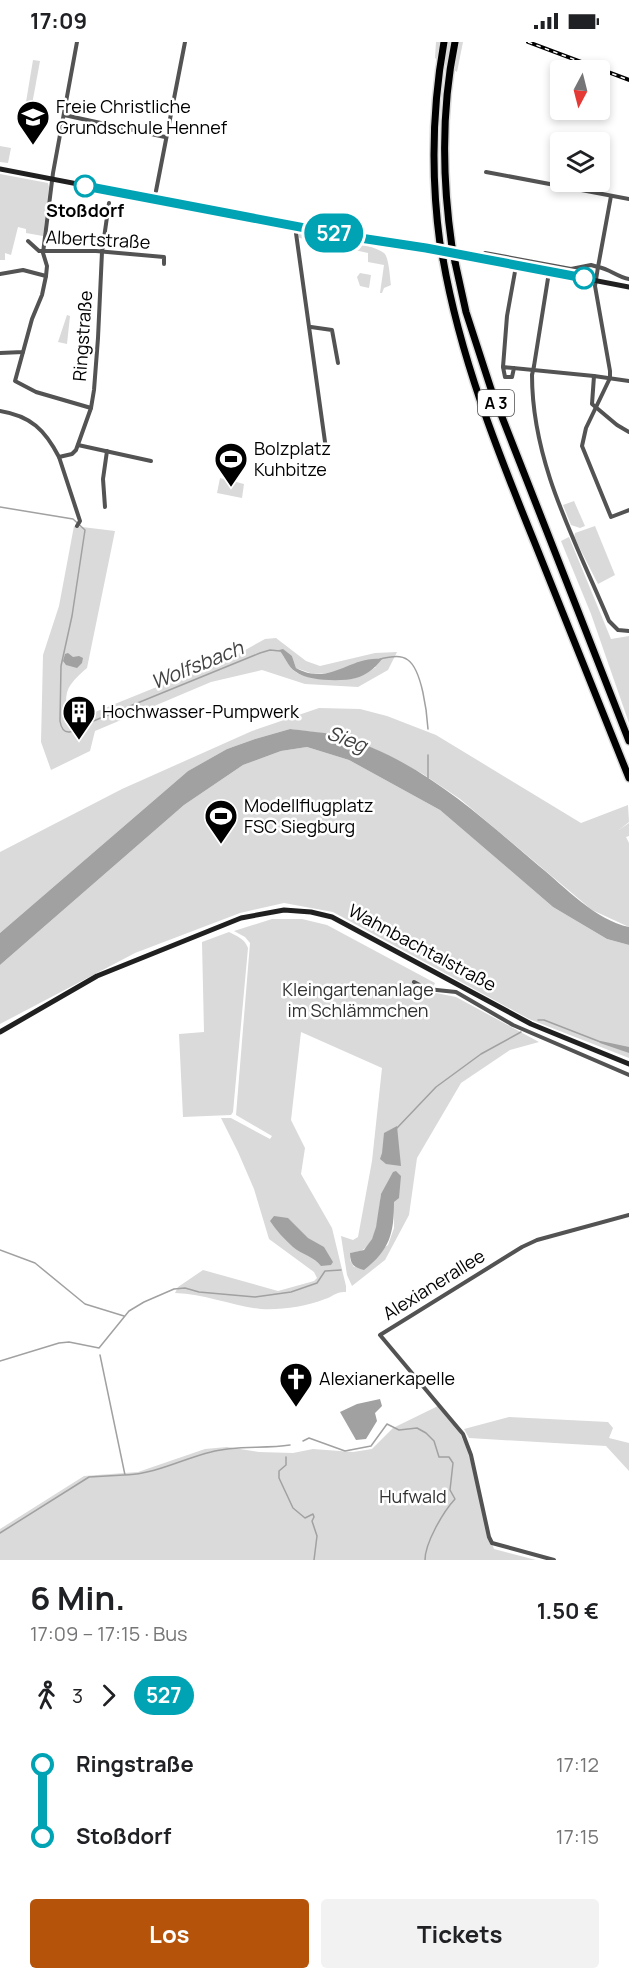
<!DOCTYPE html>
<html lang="de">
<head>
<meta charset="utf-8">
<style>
	body { margin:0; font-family:Manrope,sans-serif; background:#f2f2f2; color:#202124; height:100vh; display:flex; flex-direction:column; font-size:22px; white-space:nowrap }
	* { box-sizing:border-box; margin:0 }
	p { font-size:20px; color:#757577 }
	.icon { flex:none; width:33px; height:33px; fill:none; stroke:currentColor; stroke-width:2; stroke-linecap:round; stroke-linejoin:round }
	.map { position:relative; height:1518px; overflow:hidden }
	.sheet { display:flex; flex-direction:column; background:#fff; flex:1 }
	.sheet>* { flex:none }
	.badge { padding:0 12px; border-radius:20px; font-size:21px; line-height:39px }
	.needle { width:39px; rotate:187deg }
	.tools { position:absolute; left:550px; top:18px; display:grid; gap:12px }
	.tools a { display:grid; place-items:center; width:60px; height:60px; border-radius:6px; background:#fff; box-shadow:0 3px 9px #0003; font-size:30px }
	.map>.badge { position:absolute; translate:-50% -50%; box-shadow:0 0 0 3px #fff }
	.legs { display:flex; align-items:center; gap:9px; height:66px; padding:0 30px; font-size:20px }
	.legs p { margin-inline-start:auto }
	.headline { display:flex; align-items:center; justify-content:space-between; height:102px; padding:0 30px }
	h1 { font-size:33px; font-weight:700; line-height:45px }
	.cta { display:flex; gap:12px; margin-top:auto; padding:12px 30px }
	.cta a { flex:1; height:69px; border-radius:6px; background:#b45309; color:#fff; font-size:24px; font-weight:700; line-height:69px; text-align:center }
	.cta a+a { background:#f2f2f2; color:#202124 }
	ul { padding:0 30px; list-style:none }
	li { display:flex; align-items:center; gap:21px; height:72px; font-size:22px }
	li i { display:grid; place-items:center; width:9px; height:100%; margin:0 8px; background:currentColor }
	li i::after { content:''; width:15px; height:15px; margin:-8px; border:4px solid; border-radius:50%; background:#fff }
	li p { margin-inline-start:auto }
	li:first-child i { background:linear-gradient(#0000 50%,currentColor 0) }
	li:last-child i { background:linear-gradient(currentColor 50%,#0000 0) }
	.status { display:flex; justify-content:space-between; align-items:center; height:42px; padding:0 30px; background:#fff; direction:ltr }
	.status svg { height:16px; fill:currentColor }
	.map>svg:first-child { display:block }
	.green { fill:#dadada; fill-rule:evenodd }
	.water { fill:#a1a1a1 }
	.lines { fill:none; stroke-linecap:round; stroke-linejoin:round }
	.stream { stroke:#a1a1a1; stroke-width:1.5 }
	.motorway-casing { stroke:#dbdbdb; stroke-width:10 }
	.minor { stroke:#535353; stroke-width:4 }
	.secondary { stroke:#202020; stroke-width:5 }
	.motorway { stroke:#000; stroke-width:7 }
	.rail-casing { stroke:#000; stroke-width:4 }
	.rail { stroke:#fff; stroke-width:1.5; stroke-dasharray:4.5; stroke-linecap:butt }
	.motorway-bridge-casing { stroke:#dbdbdb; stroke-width:10; stroke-linecap:butt }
	.minor-bridge { stroke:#535353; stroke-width:4 }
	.motorway-bridge { stroke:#000; stroke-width:7 }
	.line-1-casing { stroke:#fff; stroke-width:14 }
	.line-1 { stroke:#00a3b4; stroke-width:9 }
	.stop-1-dot { fill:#fff; stroke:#00a3b4; stroke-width:3 }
	.labels { text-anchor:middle; stroke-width:5; stroke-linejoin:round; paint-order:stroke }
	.shield { fill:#fff; stroke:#4c4c4c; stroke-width:1.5 }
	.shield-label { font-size:16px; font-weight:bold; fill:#000 }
	.poi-label { font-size:18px; fill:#000; stroke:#fff; text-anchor:start }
	.stop-label { font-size:18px; font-weight:bold; fill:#000; stroke:#fff }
	.street-label { font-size:18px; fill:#000; stroke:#fff }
	.park-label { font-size:18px; fill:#313131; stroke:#fff }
	.water-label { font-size:20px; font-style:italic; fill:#424242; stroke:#fff }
</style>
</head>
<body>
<div class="status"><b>17:09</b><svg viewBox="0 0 49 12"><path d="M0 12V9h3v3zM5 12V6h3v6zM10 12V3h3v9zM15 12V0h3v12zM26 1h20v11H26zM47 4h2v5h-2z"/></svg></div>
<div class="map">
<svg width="629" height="1518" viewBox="0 0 629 1518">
	<rect width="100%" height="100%" fill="#fff"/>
	<g class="green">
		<polygon points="436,0 463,0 457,30 435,16"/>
		<polygon points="33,18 40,19 29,79 23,78"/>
		<polygon points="0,104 11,106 8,121 0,120"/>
		<polygon points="0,132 48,141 49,145 43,194 26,191 26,187 18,185 11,213 5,211 5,218 0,218"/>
		<path d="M299,190C318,194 372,201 384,211C389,215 390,237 391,243L384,246L382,251H380L384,223L368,220V211L300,196L298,195Z"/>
		<polygon points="360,231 371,233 369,246 360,244 357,235"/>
		<polygon points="67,273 70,274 67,302 58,300"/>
		<polygon points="220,436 244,442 242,456 217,451"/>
		<polygon points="574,459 585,484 580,486 571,483 563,463"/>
		<path d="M74,484L115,489L87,626C63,647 65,650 68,681L238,612L265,597L276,596L306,619L320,624L375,611L397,610L388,628L358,645L305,642L262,628L211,640L95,689L90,709L51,728L41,700L43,613L59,564ZM280,609L292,614L296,626L313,632L333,631L356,621L376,625C369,630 362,634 355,636C342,639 308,637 297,631C288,625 286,617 280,609Z"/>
		<polygon points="595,484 615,533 598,542 574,495 575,491"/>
		<polygon points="569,495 611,597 629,594 629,681 591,572 561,499"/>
		<polygon points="319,666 360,667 387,674 436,693 581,781 628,763 629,780 619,788 629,781 629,794 626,795 629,801 629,885 592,868 460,757 423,732 375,707 335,693 290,687 255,697 227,707 188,729 0,891 0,810 122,747 252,689"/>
		<polygon points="307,705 349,718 440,768 553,865 607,897 629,903 629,1016 529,977 333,870 284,861 240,871 135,911 0,982 0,923 184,763 243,723 281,709"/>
		<path d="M272,877H302L327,883L435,941L431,950L456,955L539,1000L510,1008L461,1041L417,1116L409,1173L385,1218L352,1244L347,1233L341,1194L353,1198L358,1195L372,1119L382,1026L301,990L291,1078L305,1106L301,1132L332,1186L346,1244V1250C337,1249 332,1255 325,1257C305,1265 281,1268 261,1267C232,1264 206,1252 175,1251L178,1245L203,1228L278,1249L314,1239L317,1236L314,1230L269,1197L254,1147L238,1110L221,1076H231L270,1097L272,1094L236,1073L250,901L245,895L234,889ZM381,1152L394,1160V1186L388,1203L354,1225L350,1218V1211C354,1210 361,1210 364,1207C378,1198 379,1167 381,1152Z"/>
		<path d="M229,890C237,894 245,897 248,906L233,1070L231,1073L183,1075L179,992L204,990L202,900Z"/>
		<path d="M438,1364C444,1371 452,1378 457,1386C478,1423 478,1468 494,1507L536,1518H0V1487L84,1434L138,1430L205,1407L227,1405L259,1410L293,1411L313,1407L353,1410L372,1407L393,1386Z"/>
		<polygon points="509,1375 608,1380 613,1386 609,1396 629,1401 629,1429 606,1404 469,1396 464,1387"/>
	</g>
	<g class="water">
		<path d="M283,607L292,614L296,626C330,645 350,613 382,617C375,626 367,633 356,636C342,640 308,639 296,630C287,624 286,616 279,608Z"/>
		<polygon points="68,611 73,615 79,614 83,616 82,621 77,626 66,623 63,619 65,612"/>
		<path d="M290,687C305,689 321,690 336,693C416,715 477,771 539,824C565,845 595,878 629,885V903L607,897L553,865L440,768L349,718L307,705L281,709L243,723L184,763L0,923V891L188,729L227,707L255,697Z"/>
		<polygon points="596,998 629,1005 629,1011 600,1001"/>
		<polygon points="397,1084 401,1124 386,1122 380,1117 382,1111 384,1091"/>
		<path d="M396,1129L401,1134L399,1156L394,1160C394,1191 390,1208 364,1228C354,1225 350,1223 350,1211L364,1208L372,1197L376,1185L381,1152L393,1130Z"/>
		<path d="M274,1174L288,1176L308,1196L324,1205L333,1220L331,1223L321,1224C315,1215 301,1212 293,1205C284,1197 276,1188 270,1179Z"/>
		<polygon points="380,1357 382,1364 375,1371 377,1379 366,1397 356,1398 340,1370 357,1362"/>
	</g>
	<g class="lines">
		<g class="stream">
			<path d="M0,465L73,477L85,488L72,574L61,624L60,679C63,698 76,688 86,682L260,611L270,608L280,609"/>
			<path d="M380,617C390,615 400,612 408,618C422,628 427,671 428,687"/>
			<polyline points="428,713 428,736"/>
			<polyline points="538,978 544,978 598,999"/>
			<polyline points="397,1086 436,1045 481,1012 521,990"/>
			<polyline points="0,1208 35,1221 85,1262 124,1274"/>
			<path d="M100,1313L125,1433C156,1432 182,1417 211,1410C236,1403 264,1407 290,1403"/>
			<polyline points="0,1319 59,1301 69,1300 99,1306 129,1269 144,1260 174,1247 185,1246 199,1250 255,1255 291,1250 317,1241 325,1229 341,1228"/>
			<path d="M303,1399L309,1396L345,1409L371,1404L387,1382L399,1388L417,1386L426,1391L434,1399L439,1415H449L453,1421L450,1448L455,1457C443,1470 425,1501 425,1518"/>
			<polyline points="286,1415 286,1423 279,1429 279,1436 293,1466 305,1476 313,1472 314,1475 312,1479 317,1494 314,1518"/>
			<polyline points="0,1491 89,1435 124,1433"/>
		</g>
		<g class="motorway-casing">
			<g id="motorway">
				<path d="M440,202C431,135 432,67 444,0"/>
				<path d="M452,205C442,136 441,68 455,0"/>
				<path d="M443,217C460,315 497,408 534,499C566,578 597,657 629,736"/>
				<polyline points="455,220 466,270 491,347 629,699"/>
			</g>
		</g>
		<g class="minor">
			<polyline points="64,73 165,95"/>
			<polyline points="486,130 629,157"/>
			<polyline points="156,149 185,0"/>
			<polyline points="295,184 326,407"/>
			<polyline points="28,199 39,209 96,209 164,215 164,222"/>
			<polyline points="485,211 571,227 591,223 598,225 611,154"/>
			<polyline points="0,232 23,228 46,234"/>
			<path d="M629,237C617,235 610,227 598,225L595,244L610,329V336L586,386L582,404L611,475L629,468"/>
			<polyline points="311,285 332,288 338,321"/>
			<polyline points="23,310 15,339 36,350 91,366"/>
			<polyline points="0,311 23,310 32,277 42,253 46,234 47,224 43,211 53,131 77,0"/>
			<polyline points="534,324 549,230"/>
			<polyline points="503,325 507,274 516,224"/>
			<polyline points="514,326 512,335 505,335 503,325 594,334 629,339"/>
			<path d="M532,333C532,422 576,500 609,579L618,588L629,589"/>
			<polyline points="594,334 592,362 617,383 629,390"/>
			<path d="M0,369C31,374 45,388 59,415L72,412L76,408L91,366L94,348L98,296L102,210L109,161"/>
			<polyline points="78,403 151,419"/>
			<polyline points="59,415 80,479 77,484"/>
			<polyline points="105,465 103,437 107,409"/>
			<polyline points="414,940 427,947 456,950 513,983 629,1033"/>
			<polyline points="554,1518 492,1501 489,1495 471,1413 463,1392 380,1293 522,1205 537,1198 629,1173"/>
		</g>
		<g class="secondary">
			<polyline points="0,127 347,194 426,206 629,245"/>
			<polyline points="0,990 97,934 241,876 284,868 311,870 332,875 531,982 629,1022"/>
		</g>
		<use href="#motorway" class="motorway"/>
		<g class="rail-casing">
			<polyline id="rail" points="528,0 629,38"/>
		</g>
		<use href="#rail" class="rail"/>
		<g class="motorway-bridge-casing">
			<g id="motorway-bridge">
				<polyline points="440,202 443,217"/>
				<polyline points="452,205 455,220"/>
			</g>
		</g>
		<polyline class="minor-bridge" points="532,333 534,324"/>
		<use href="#motorway-bridge" class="motorway-bridge"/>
	</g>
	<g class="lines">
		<g class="line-1-casing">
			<polyline id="line-1" points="85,144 347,194 426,206 584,236"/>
		</g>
		<use href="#line-1" class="line-1"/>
	</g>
	<defs>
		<g id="school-pin" transform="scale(1.725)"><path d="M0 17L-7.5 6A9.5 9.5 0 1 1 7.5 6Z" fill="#000" stroke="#fff"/><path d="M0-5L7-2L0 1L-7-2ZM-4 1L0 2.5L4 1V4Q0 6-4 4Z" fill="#fff"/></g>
		<g id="stadium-pin" transform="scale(1.725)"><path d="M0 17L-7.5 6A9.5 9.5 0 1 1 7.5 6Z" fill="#000" stroke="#fff"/><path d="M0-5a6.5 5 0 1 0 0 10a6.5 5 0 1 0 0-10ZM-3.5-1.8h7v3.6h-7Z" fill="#fff"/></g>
		<g id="building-pin" transform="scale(1.725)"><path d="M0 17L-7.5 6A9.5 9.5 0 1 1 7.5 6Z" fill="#000" stroke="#fff"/><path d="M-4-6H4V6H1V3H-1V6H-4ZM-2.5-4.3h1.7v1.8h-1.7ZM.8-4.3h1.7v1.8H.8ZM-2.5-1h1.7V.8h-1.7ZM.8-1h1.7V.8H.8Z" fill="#fff"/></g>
		<g id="church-pin" transform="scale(1.725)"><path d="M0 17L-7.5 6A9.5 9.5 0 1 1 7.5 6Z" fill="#000" stroke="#fff"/><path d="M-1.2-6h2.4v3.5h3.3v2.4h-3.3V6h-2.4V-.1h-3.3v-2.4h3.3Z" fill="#fff"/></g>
	</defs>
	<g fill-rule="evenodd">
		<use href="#school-pin" x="33" y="75"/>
		<use href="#stadium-pin" x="231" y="417"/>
		<use href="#building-pin" x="79" y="670"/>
		<use href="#stadium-pin" x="221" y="774"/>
		<use href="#church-pin" x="296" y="1337"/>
	</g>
	<g class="stop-1-dot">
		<circle cx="85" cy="144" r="10"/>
		<circle cx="584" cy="236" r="10"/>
	</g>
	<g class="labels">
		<rect class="shield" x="478" y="348" width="36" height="26" rx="4.5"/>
		<g class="shield-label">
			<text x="496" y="367">A 3</text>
		</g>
		<g class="poi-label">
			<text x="56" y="71">Freie Christliche<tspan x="56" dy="21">Grundschule Hennef</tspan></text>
			<text x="254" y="413">Bolzplatz<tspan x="254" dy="21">Kuhbitze</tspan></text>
			<text x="102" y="676">Hochwasser-Pumpwerk</text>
			<text x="244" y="770">Modellflugplatz<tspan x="244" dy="21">FSC Siegburg</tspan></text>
			<text x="319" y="1343">Alexianerkapelle</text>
		</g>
		<g class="stop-label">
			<text x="85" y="175">Stoßdorf</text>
		</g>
		<g class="street-label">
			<text transform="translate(98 198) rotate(3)" y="6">Albertstraße</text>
			<text transform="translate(83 294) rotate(-86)" y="6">Ringstraße</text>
			<text transform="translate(422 906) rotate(28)" y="6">Wahnbachtalstraße</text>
			<text transform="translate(434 1243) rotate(-32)" y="6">Alexianerallee</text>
		</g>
		<g class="park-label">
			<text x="358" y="954">Kleingartenanlage<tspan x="358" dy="21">im Schlämmchen</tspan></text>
			<text x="413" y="1461">Hufwald</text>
		</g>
		<g class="water-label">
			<text transform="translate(197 623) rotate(-22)" y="7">Wolfsbach</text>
			<text transform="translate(347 697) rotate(21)" y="7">Sieg</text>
		</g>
	</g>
</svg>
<div class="tools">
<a><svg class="needle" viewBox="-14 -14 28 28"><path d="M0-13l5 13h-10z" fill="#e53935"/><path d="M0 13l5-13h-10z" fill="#757577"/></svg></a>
<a><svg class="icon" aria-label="layers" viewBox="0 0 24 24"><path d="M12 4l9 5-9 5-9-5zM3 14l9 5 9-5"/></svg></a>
</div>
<b class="badge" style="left:334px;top:191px;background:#00a3b4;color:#fff">527</b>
</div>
<section class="sheet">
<div class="headline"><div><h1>6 Min.</h1><p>17:09 – 17:15 · Bus</p></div><b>1.50 €</b></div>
<div class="legs"><svg class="icon" aria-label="walk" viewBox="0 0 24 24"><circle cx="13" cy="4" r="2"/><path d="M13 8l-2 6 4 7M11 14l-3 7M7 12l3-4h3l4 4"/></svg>3<svg class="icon" aria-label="forward" viewBox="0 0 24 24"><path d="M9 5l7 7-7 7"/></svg><b class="badge" style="background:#00a3b4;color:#fff">527</b></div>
<ul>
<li><i style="color:#00a3b4"></i><b>Ringstraße</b><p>17:12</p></li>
<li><i style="color:#00a3b4"></i><b>Stoßdorf</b><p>17:15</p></li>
</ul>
<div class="cta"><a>Los</a><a>Tickets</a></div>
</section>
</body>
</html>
